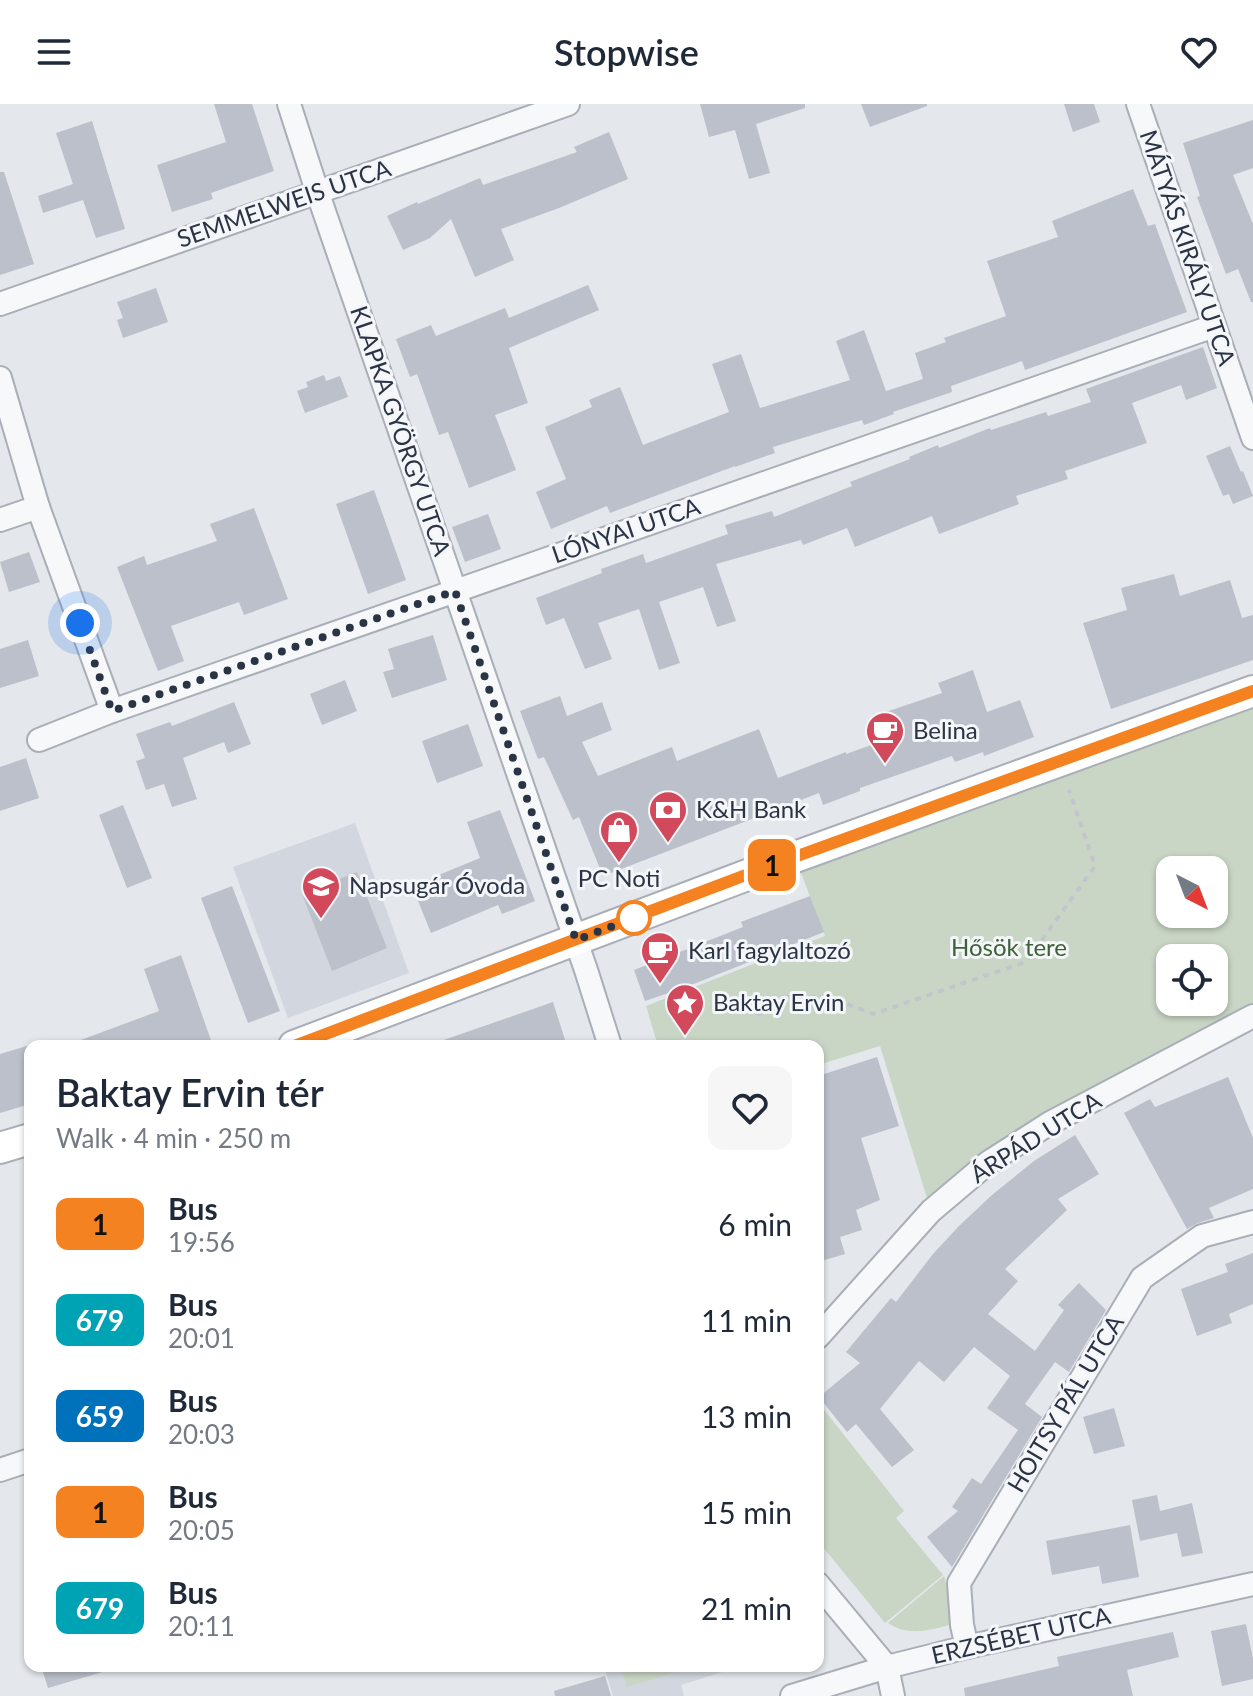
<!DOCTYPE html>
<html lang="en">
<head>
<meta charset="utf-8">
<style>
	body { margin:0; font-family:Lato,sans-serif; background:#f6f6f7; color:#1f2937; height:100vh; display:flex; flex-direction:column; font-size:30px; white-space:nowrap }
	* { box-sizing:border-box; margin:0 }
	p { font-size:26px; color:#747a83 }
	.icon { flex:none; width:44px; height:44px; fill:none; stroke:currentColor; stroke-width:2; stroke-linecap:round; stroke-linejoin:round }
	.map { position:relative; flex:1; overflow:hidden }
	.panel { position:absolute; left:24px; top:936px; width:800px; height:632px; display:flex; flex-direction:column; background:#fff; border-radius:16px; box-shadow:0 2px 6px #0004 }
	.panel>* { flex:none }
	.badge { padding:0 16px; border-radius:12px; font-size:28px; line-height:52px }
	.needle { width:52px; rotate:138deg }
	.buttons { position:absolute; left:1156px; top:752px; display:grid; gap:16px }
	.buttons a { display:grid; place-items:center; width:72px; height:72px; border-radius:16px; background:#fff; box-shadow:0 2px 6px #0004; font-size:40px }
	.you { position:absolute; width:40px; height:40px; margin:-20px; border:6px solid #fff; border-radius:50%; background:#1a73e8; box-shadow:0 0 0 12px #1a73e833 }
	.map>.badge { position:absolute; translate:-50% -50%; box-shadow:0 0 0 4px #fff }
	.round { display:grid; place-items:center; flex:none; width:84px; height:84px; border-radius:16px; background:#f6f6f7 }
	.head { display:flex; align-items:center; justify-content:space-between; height:136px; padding:0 32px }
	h1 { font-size:38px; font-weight:600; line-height:60px }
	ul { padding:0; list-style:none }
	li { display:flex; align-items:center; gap:24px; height:96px; padding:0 32px }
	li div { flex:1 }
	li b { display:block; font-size:30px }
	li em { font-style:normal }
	li .badge { min-width:88px; font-weight:700; text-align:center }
	header { display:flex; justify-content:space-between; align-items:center; height:104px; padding:0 32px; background:#fff; font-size:36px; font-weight:600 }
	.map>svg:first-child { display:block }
	.built { fill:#d2d6de }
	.green { fill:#c9d6c5; fill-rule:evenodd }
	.building { fill:#bbc0ca }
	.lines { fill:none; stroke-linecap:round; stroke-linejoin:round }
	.street-casing { stroke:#a9aeb7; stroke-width:26 }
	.secondary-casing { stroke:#a9aeb7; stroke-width:34 }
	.path { stroke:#c2c5cb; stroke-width:4; stroke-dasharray:6 6; stroke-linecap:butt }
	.street { stroke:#f7f8fa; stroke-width:22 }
	.secondary { stroke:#fff; stroke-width:30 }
	.line-casing { stroke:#fff; stroke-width:18 }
	.line { stroke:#f58220; stroke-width:12 }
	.walk { stroke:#2b3445; stroke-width:8; stroke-dasharray:0 14.4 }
	.stop-dot { fill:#fff; stroke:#f58220; stroke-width:4 }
	.labels { text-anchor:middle; stroke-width:6; stroke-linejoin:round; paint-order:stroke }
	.street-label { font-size:24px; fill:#2b3445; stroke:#f4f6f9 }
	.poi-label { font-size:24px; fill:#2b3445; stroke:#f4f6f9; text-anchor:start }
	.park-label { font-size:24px; fill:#3f6138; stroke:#f4f6f9 }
</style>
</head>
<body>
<header><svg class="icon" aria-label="menu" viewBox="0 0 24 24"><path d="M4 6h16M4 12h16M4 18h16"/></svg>Stopwise<svg class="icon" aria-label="heart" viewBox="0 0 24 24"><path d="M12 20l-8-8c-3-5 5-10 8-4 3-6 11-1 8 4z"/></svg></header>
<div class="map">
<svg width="1253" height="1592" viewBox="0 0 1253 1592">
	<rect width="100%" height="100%" fill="#e4e7ec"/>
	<g class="built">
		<polygon points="355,719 409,869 288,914 233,763"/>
		<polygon points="604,1562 741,1562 681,1581 684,1592 613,1592"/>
	</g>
	<g class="green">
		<path d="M1253,575V912L1050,1019L931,1107L880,942L818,961V942H658L646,902L825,832L795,753ZM1170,766H1214V810H1170ZM1170,854H1214V898H1170Z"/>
		<polygon points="818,1298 904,1407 896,1414 943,1471 885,1519 818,1437"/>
		<path d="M944,1472L957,1519C933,1525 910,1534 888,1519Z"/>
		<polygon points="621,1562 694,1562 627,1583"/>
	</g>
	<g class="building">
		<polygon points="214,0 252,0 274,67 211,89 213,95 172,108 157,61 226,38"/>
		<polygon points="700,0 805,0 805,4 756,20 770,69 749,75 735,26 709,33"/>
		<polygon points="861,0 927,0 927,2 870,23"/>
		<polygon points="1064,0 1094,0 1100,18 1073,28"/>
		<polygon points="1253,16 1253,64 1233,71 1253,120 1253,198 1251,198 1238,165 1226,170 1197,93 1200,92 1183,39"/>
		<polygon points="92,17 125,125 96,134 83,96 43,109 38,92 73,80 56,29"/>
		<polygon points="609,28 628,75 559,104 501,125 514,156 475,173 451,115 430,134 403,146 387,112 417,98 418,100 480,74 483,81 577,48 574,43"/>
		<polygon points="0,68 4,68 34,160 0,171"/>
		<polygon points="1133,85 1148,122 1155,120 1187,208 1025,266 1022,257 951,282 952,288 893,308 894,310 864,321 862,316 773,343 775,349 735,363 735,362 610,409 607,402 551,425 536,388 566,375 545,323 592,303 589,296 620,283 643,341 729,308 712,260 741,250 760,304 850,276 836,237 864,226 886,287 923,275 915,249 946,238 944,234 1006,212 987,157 1058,133 1052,117"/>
		<polygon points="588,181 599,206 509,244 528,299 495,311 516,366 469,384 448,328 439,331 417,270 410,273 396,235 431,221 436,232 505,204 509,214"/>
		<polygon points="156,184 168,218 123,234 117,216 123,214 117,198"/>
		<polygon points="1203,243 1217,284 1186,296 1181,281 1132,299 1147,339 1065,367 1068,375 1016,392 1019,400 939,430 932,412 855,443 847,424 803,441 801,436 716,460 736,517 717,523 703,483 659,498 680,559 659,566 639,505 598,519 612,555 585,565 564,514 546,521 536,494 602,469 601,465 643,450 646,459 728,430 725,421 772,407 774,413 852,382 850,378 910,355 909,353 938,341 939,344 990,324 991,326 1046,308 1048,312 1091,298 1086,285"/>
		<polygon points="324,271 326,277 340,272 348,293 305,309 297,287 308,283 306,278"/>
		<polygon points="1230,342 1241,368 1243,367 1253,392 1233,400 1229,390 1223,392 1206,352"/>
		<polygon points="374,386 406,476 368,490 336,400"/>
		<polygon points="254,404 288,495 244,511 239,498 171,522 184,557 158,567 117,463 144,452 147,461 217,437 210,420"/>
		<polygon points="488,410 501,445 465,458 452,423"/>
		<polygon points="29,448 40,478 9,488 0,458"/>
		<polygon points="1174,470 1180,492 1230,476 1242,514 1253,511 1253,556 1111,605 1083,519 1127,506 1121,484"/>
		<polygon points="433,531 447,576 392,594 383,568 394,565 388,545"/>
		<polygon points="28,536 39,572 0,584 0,545"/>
		<polygon points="973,566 987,608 1020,596 1034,633 984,652 983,648 955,658 952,652 860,684 860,687 823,701 819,689 603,772 579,713 573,716 544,653 538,655 520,607 560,592 567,612 602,598 612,626 582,638 598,672 672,643 677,657 759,625 778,674 846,648 846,650 888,635 880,610 942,589 938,579"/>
		<polygon points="345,576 357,607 322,621 310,590"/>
		<polygon points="234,598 251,640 228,649 224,638 183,654 197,695 172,703 164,680 146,686 136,657 145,654 136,630 170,618 172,622"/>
		<polygon points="468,620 483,662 437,679 422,637"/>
		<polygon points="26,654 39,694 0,707 0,663"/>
		<polygon points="123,701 152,774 127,784 99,711"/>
		<polygon points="500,706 535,797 502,810 498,801 431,829 412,782 480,754 467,718"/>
		<polygon points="357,768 387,844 332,867 302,790"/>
		<polygon points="232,782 280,907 248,919 201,794"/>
		<polygon points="810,792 824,828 686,883 645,897 634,866 743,823 741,818"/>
		<polygon points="181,851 213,942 70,942 70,940 159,907 144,865"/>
		<polygon points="553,898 567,942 435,942 435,939"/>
		<polygon points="30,941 30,1000 0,1009 0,950"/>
		<polygon points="877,953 899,1022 861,1034 880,1096 856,1106 862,1126 840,1133 845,1150 818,1158 818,972"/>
		<polygon points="1228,973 1253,1034 1253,1085 1209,1104 1214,1114 1198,1119 1187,1125 1124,1009 1150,995 1155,1003"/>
		<polygon points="1075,1031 1099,1070 1058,1095 1067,1106 1005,1165 1018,1177 988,1210 1035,1247 1064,1206 1058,1201 1079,1179 1106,1206 1069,1268 1055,1258 1025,1300 1042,1313 952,1463 927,1433 958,1407 952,1403 972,1374 981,1380 1018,1326 987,1304 1010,1272 974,1243 944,1278 919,1257 880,1305 914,1346 892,1363 856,1320 847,1328 819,1293 860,1259 846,1248 891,1194 896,1198 933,1150 959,1122 992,1091 1034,1057"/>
		<polygon points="1253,1149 1253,1200 1229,1210 1232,1219 1197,1232 1181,1185 1228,1168 1225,1160"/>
		<polygon points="1114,1304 1125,1342 1094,1350 1083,1313"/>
		<polygon points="1157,1391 1160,1407 1192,1399 1203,1449 1182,1453 1177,1429 1140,1437 1132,1396"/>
		<polygon points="1130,1421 1139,1473 1102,1480 1099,1462 1052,1471 1046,1437"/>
		<polygon points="1246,1520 1253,1555 1253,1575 1222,1582 1211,1527"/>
		<polygon points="1173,1528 1179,1553 1127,1566 1133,1592 965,1592 964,1584 1059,1562 1057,1553"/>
		<polygon points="41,1562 105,1562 106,1567 48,1584"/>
		<polygon points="605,1572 611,1592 555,1592 554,1587"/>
	</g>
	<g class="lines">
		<g class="street-casing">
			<g id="street">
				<polyline points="289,0 317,87 586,866 610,942"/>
				<polyline points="1138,0 1253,334"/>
				<polyline points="0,200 568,0"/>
				<polyline points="0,274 38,403 112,607"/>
				<polyline points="0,416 38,403"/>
				<polyline points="39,636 112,607 1214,222"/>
				<polyline points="818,1233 931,1107 989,1058 1050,1019 1253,912"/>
				<polyline points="0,1366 30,1356"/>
				<polyline points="818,1480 887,1563 893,1592"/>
				<polyline points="967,1543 962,1521 959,1479 1142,1174 1202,1132 1253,1118"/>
				<polyline points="792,1592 887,1563 967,1543 1253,1480"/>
			</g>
		</g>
		<g class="secondary-casing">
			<g id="secondary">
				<polyline points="294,942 795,753 1253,587"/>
				<polyline points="0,1044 30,1035"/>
			</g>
		</g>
		<polyline class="path" points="757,911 789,893 813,893 842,898 873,910 1026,858 1095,762 1069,686"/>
		<use href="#street" class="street"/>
		<use href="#secondary" class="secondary"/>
	</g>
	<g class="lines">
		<g class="line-casing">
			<polyline id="line" points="294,942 767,763 1253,587"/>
		</g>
		<use href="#line" class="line"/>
		<polyline class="walk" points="80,519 112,607 455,487 576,836 634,814"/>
	</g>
	<defs>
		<g id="cafe-pin" transform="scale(2)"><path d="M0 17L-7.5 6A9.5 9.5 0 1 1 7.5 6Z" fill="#d1495b" stroke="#f4f6f9"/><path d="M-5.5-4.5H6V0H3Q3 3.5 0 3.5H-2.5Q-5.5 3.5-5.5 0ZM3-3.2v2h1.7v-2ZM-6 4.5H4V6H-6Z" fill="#fff"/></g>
		<g id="bank-pin" transform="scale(2)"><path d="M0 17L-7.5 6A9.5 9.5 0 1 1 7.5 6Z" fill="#d1495b" stroke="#f4f6f9"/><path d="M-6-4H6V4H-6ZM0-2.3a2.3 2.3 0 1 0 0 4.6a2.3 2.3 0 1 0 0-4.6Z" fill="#fff"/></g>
		<g id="shop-pin" transform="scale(2)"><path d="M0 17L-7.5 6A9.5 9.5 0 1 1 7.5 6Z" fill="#d1495b" stroke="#f4f6f9"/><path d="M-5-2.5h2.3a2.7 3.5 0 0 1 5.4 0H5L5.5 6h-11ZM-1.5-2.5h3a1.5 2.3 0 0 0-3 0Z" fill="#fff"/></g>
		<g id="school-pin" transform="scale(2)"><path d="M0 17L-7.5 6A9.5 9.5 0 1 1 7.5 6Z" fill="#d1495b" stroke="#f4f6f9"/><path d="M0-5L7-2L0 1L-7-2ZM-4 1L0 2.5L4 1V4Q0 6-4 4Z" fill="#fff"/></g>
		<g id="sight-pin" transform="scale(2)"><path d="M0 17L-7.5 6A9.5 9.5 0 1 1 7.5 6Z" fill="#d1495b" stroke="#f4f6f9"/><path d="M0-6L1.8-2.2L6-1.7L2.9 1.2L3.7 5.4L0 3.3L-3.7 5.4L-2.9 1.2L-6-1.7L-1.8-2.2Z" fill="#fff"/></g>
	</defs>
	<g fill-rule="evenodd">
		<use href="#cafe-pin" x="885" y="627"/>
		<use href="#bank-pin" x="668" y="706"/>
		<use href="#shop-pin" x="619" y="726"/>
		<use href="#school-pin" x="321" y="782"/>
		<use href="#cafe-pin" x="660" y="847"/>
		<use href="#sight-pin" x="685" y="899"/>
	</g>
	<circle class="stop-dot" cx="634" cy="814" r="16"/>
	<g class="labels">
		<g class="street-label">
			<text transform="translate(284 100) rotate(-19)" y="8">SEMMELWEIS UTCA</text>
			<text transform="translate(1187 144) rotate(71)" y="8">MÁTYÁS KIRÁLY UTCA</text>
			<text transform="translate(400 327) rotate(71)" y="8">KLAPKA GYÖRGY UTCA</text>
			<text transform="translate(626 427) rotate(-19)" y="8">LÓNYAI UTCA</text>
			<text transform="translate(1036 1034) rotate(-32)" y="8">ÁRPÁD UTCA</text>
			<text transform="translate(1066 1300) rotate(-59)" y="8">HOITSY PÁL UTCA</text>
			<text transform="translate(1021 1532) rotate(-13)" y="8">ERZSÉBET UTCA</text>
		</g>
		<g class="poi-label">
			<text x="913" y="635">Belina</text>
			<text x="696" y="714">K&amp;H Bank</text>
			<text x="619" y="783" text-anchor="middle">PC Noti</text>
			<text x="349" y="790">Napsugár Óvoda</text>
			<text x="688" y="855">Karl fagylaltozó</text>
			<text x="713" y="907">Baktay Ervin</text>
		</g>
		<g class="park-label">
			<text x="1009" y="852">Hősök tere</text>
		</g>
	</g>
</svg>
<div class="buttons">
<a><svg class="needle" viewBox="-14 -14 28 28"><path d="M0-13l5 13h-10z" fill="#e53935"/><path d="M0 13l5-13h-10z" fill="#747a83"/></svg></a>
<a><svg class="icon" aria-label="locate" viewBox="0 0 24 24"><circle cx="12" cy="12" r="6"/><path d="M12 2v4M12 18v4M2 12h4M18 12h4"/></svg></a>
</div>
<div class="you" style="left:80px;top:519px"></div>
<b class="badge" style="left:772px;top:761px;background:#f58220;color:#111">1</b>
<section class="panel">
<div class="head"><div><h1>Baktay Ervin tér</h1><p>Walk · 4 min · 250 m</p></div><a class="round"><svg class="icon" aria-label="heart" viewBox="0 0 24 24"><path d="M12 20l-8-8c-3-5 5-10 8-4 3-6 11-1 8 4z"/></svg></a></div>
<ul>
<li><span class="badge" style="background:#f58220;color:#111">1</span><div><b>Bus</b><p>19:56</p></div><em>6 min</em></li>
<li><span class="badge" style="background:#00a3b4;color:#fff">679</span><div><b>Bus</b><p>20:01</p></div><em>11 min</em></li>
<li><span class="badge" style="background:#0072bc;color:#fff">659</span><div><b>Bus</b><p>20:03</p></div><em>13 min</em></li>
<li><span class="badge" style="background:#f58220;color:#111">1</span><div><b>Bus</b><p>20:05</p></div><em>15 min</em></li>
<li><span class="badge" style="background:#00a3b4;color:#fff">679</span><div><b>Bus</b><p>20:11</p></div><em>21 min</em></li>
</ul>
</section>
</div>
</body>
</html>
